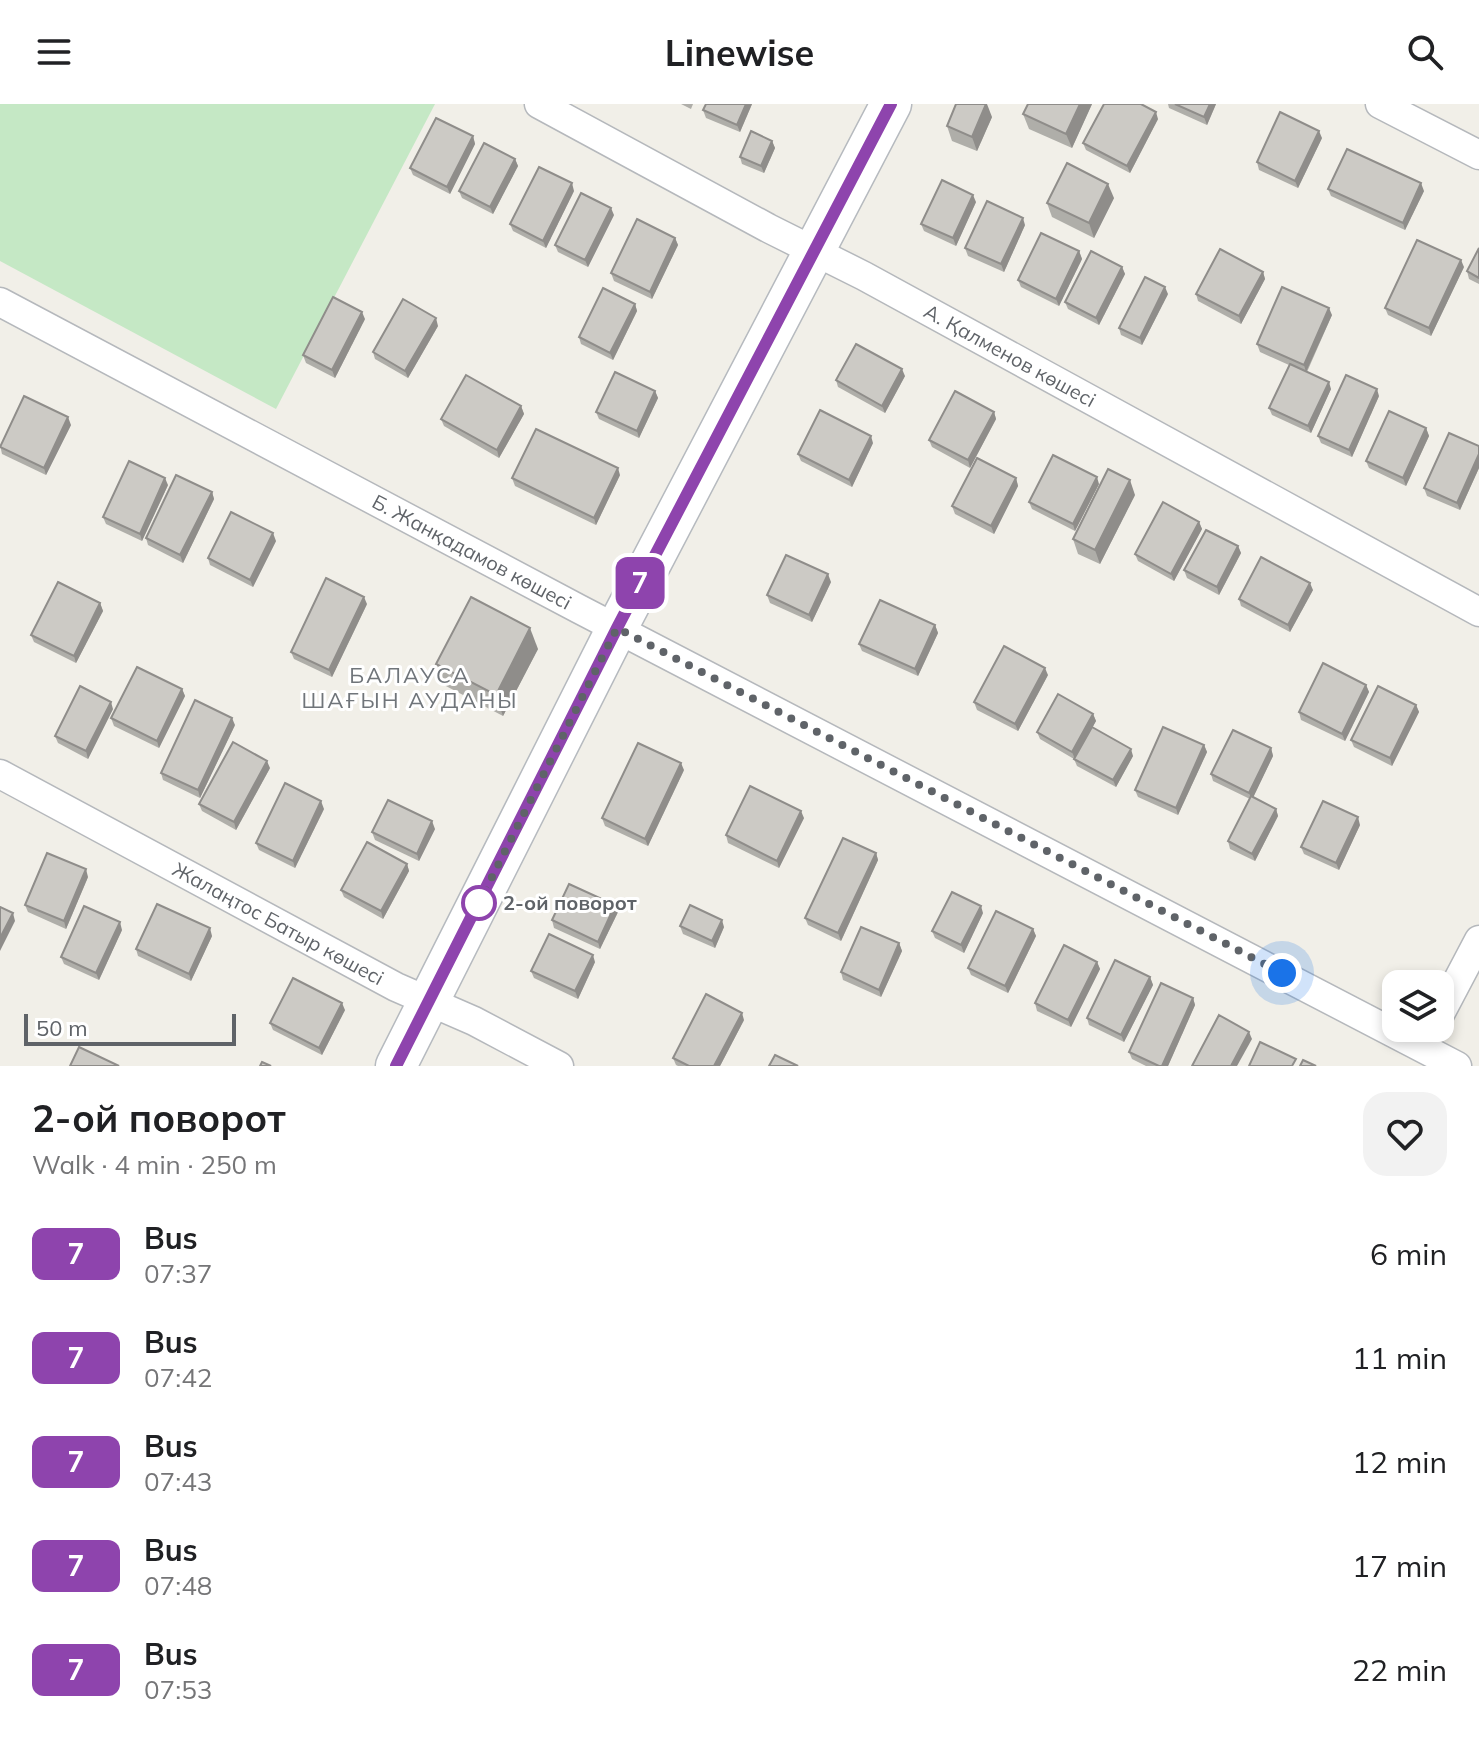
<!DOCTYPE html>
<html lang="en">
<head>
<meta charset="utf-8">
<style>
	body { margin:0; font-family:Mulish,sans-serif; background:#f2f2f2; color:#202124; height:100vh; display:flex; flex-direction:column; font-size:30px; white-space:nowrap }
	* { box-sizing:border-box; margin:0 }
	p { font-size:26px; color:#757577 }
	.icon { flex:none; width:44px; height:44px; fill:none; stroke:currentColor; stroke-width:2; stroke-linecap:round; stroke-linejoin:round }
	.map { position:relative; height:962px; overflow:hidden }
	.panel { display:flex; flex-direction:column; background:#fff; flex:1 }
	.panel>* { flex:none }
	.badge { padding:0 16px; border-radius:12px; font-size:28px; line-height:52px }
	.fabs { position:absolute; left:1382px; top:866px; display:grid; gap:16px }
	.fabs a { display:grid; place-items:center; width:72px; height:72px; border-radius:16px; background:#fff; box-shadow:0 4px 12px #0003; font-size:40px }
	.scale { position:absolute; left:24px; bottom:20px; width:212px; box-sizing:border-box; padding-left:8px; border:4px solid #5f6368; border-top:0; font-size:22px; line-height:28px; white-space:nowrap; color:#5f6368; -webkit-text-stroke:6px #fff; paint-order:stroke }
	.you { position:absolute; width:40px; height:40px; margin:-20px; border:6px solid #fff; border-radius:50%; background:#1a73e8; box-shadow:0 0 0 12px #1a73e833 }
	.map>.badge { position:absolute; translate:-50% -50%; box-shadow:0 0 0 4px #fff }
	.round { display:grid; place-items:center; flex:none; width:84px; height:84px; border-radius:24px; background:#f2f2f2 }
	.headline { display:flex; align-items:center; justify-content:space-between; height:136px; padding:0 32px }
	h1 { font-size:38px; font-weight:700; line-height:60px }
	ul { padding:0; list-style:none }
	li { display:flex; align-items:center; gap:24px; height:104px; padding:0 32px }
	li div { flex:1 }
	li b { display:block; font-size:30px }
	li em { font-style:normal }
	li .badge { min-width:88px; font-weight:700; text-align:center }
	header { display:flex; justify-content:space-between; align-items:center; height:104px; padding:0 32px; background:#fff; font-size:36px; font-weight:700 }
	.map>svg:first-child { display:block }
	.green { fill:#c5e8c5 }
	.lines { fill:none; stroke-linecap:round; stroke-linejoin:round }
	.street-casing { stroke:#b5b8bc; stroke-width:31 }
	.secondary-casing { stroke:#b6babf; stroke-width:43 }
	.street { stroke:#fff; stroke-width:28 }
	.secondary { stroke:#fff; stroke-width:40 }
	.wall { fill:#afaea9 }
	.shaded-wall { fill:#8f8d8a }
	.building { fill:#cccac5; stroke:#8f8d8a; stroke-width:2 }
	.line-casing { stroke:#fff; stroke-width:18 }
	.line { stroke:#8e44ad; stroke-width:12 }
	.walk { stroke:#5f6368; stroke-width:8; stroke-dasharray:0 14.4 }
	.stop-dot { fill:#fff; stroke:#8e44ad; stroke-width:4 }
	.labels { text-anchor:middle; stroke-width:6; stroke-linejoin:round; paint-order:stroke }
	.street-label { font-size:20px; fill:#5f6368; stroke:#fff }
	.stop-label { font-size:20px; font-weight:bold; fill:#5f6368; stroke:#fff; text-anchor:start }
	.neighbourhood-label { font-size:22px; letter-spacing:2px; fill:#70757a; stroke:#fff }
</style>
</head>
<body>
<header><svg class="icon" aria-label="menu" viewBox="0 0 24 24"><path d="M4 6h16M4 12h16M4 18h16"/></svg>Linewise<svg class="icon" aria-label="search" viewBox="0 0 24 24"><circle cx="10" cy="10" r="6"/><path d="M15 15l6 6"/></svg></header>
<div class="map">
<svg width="1479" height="962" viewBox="0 0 1479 962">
	<rect width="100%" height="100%" fill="#f1efe8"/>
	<polygon class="green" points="0,0 435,0 276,305 0,157"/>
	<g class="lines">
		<g class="street-casing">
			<g id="street">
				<path id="s1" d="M539,0L768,124L864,172L1479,508"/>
				<polyline points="1380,0 1479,51"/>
				<path id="s2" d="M0,198L579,505L1457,962"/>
				<path id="s3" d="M0,670L396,883L474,917L559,962"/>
				<polyline points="1440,910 1479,836"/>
			</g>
		</g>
		<g class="secondary-casing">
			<polyline id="secondary" points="396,962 617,524 891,0"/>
		</g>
		<use href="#street" class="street"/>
		<use href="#secondary" class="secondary"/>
	</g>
	<g class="wall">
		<polygon points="681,0 693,0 691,5"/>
		<polygon points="706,0 752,0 740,28 706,14 703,6"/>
		<polygon points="1028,0 1092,0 1072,44 1029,25 1023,10"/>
		<polygon points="1168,0 1216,0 1207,21 1169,4"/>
		<polygon points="992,13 977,47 952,37 947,22"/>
		<polygon points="1158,15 1130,69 1086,46 1083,39"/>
		<polygon points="473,32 475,40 450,90 413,71 410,64"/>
		<polygon points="1322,34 1298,84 1259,66 1257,58"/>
		<polygon points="772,37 775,44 764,69 742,60 740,53"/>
		<polygon points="515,55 518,62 493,110 462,94 459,87"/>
		<polygon points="1328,85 1424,87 1405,126 1331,92"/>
		<polygon points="574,87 546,144 513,127 510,120"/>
		<polygon points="1114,94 1094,134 1052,113 1047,99"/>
		<polygon points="976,98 956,142 924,127 921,120"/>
		<polygon points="614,111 588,163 558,148 555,141"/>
		<polygon points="1025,121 1004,168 968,152 965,144"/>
		<polygon points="675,134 678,141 652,195 614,177 611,169"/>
		<polygon points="1479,144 1479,180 1469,175 1467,167"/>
		<polygon points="1079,147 1082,155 1059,202 1021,183 1018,176"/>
		<polygon points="1122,163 1125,170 1099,221 1068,205 1065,198"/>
		<polygon points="1464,163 1431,232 1388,211 1385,204"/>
		<polygon points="1263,168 1265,175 1241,220 1198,197 1196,190"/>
		<polygon points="1168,190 1142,241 1121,231 1119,224"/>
		<polygon points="635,200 637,207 613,256 581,240 579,233"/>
		<polygon points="1332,211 1307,268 1331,285 1311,329 1272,311 1269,304 1289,261 1260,248 1257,240"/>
		<polygon points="365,215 335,274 306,259 303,251"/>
		<polygon points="438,222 408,274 375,255 373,248"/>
		<polygon points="905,272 885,309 838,283 836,276"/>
		<polygon points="655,287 658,294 639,334 599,315 596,308"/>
		<polygon points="1379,292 1352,353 1321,339 1318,332"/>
		<polygon points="521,302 524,310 499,354 444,322 441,315"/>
		<polygon points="994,308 996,315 970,364 932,343 929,336"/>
		<polygon points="71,321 46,371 2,350 0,341"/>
		<polygon points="1426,324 1429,332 1406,382 1369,364 1366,357"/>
		<polygon points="873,339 852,383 801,357 798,350"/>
		<polygon points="1479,342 1479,364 1460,406 1427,392 1424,384"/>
		<polygon points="620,371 596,421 515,382 512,374"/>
		<polygon points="1016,374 1018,382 994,430 955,410 952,402"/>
		<polygon points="1099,380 1075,427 1032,405 1029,398"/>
		<polygon points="168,381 142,437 106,420 103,413"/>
		<polygon points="212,388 214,395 183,459 148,441 146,434"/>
		<polygon points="1135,391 1100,460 1078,450 1073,435"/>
		<polygon points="1199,418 1202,425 1174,477 1138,457 1135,450"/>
		<polygon points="276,437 253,483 210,461 208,454"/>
		<polygon points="1238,442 1241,449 1219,491 1187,474 1184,466"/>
		<polygon points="831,478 812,518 770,499 767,491"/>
		<polygon points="1313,486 1290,528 1241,502 1239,495"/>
		<polygon points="100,499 103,507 76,559 34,538 31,531"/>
		<polygon points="367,500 332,573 294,555 291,548"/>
		<polygon points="935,521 938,529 918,572 862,547 859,540"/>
		<polygon points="538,545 503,612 444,581 436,560"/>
		<polygon points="1048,571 1018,627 977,606 974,598"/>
		<polygon points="1366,581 1369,588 1345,637 1301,616 1299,608"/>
		<polygon points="182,585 185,592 159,644 114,622 111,614"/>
		<polygon points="1416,601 1419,608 1392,662 1354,643 1351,636"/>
		<polygon points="113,605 88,655 58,639 55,632"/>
		<polygon points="1093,610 1096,617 1092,624 1133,652 1116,683 1077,662 1074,655 1040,635 1037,628"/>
		<polygon points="235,621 200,694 163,676 161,669"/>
		<polygon points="1204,641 1207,648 1178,711 1138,693 1135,686"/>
		<polygon points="1271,644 1273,652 1253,693 1276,705 1278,712 1255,757 1230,745 1228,737 1250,695 1213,677 1211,670"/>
		<polygon points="270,664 236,726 202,707 199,700"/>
		<polygon points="684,666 648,742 605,722 602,714"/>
		<polygon points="324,705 295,764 259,746 256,739"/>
		<polygon points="804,714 779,764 728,739 726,731"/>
		<polygon points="1360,721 1339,766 1304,750 1301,743"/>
		<polygon points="435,725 419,757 375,736 372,728"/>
		<polygon points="876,749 878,756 841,837 808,821 805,814"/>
		<polygon points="407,760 409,767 383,815 344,793 341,786"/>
		<polygon points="88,773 66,825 28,808 25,801"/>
		<polygon points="618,808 600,845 554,824 552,816"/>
		<polygon points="983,809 964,849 935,834 932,827"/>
		<polygon points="680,822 724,823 715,844 683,830"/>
		<polygon points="1033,825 1036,832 1008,889 971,871 968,864"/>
		<polygon points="122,826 99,876 64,860 61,853"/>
		<polygon points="212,832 191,877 138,852 136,845"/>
		<polygon points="899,839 902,847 881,893 843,876 841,868"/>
		<polygon points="595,858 578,895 534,874 531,867"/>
		<polygon points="1097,858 1100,865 1071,923 1037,907 1035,899"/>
		<polygon points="1150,873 1153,881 1124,938 1089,921 1087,914"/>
		<polygon points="1193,894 1195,901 1168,962 1146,962 1132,955 1129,948"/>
		<polygon points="345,906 322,951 273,926 270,919"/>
		<polygon points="744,916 720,962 678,962 676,961 673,954"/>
	</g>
	<g class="shaded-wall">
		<polygon points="746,0 752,0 740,28 737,21"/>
		<polygon points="986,0 987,0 992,13 977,47 972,33"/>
		<polygon points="1080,0 1092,0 1072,44 1066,30"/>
		<polygon points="1210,0 1216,0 1207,21 1204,13"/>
		<polygon points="1156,8 1158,15 1130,69 1127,62"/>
		<polygon points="1319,27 1322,34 1298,84 1295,77"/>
		<polygon points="473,32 475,40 450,90 447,83"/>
		<polygon points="772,37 775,44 764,69 761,62"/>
		<polygon points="515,55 518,62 493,110 490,103"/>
		<polygon points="572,79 574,87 546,144 543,137"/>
		<polygon points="1421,79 1424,87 1405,126 1403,119"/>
		<polygon points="1108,80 1114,94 1094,134 1089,119"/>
		<polygon points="973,91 976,98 956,142 953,134"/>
		<polygon points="611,104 614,111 588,163 585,156"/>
		<polygon points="1023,114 1025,121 1004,168 1001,160"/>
		<polygon points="675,134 678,141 652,195 650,188"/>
		<polygon points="1079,147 1082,155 1059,202 1056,195"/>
		<polygon points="1461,156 1464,163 1431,232 1429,224"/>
		<polygon points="1122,163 1125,170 1099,221 1096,214"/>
		<polygon points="1263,168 1265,175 1241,220 1239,212"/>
		<polygon points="1165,183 1168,190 1142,241 1140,234"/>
		<polygon points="635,200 637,207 613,256 610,249"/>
		<polygon points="1329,204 1332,211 1306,268 1304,261"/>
		<polygon points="362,208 365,215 335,274 332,266"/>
		<polygon points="436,214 438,222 408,274 405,267"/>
		<polygon points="902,265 905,272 885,309 882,302"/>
		<polygon points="1329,278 1331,285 1311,329 1308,322"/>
		<polygon points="1377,285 1379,292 1352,353 1349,346"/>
		<polygon points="655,287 658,294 639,334 637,327"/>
		<polygon points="521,302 524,310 499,354 497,346"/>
		<polygon points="994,308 996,315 970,364 968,356"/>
		<polygon points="68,313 71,321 46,371 44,364"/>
		<polygon points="1426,324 1429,332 1406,382 1403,374"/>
		<polygon points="871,332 873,339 852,383 849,376"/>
		<polygon points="1479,350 1479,364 1460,406 1457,399"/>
		<polygon points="618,364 620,371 596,421 594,414"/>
		<polygon points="1097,373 1099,380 1075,427 1073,420"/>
		<polygon points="165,374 168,381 142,437 140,430"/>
		<polygon points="1016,374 1018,382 994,430 991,422"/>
		<polygon points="1130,376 1135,391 1100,460 1095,446"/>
		<polygon points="212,388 214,395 183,459 180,451"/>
		<polygon points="1199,418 1202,425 1174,477 1171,470"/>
		<polygon points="273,429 276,437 253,483 250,476"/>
		<polygon points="1238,442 1241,449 1219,491 1217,483"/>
		<polygon points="828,470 831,478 812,518 809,511"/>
		<polygon points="1310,479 1313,486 1290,528 1288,521"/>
		<polygon points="364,493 367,500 332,573 329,566"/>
		<polygon points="100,499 103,507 76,559 74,552"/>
		<polygon points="935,521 938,529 918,572 915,565"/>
		<polygon points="530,524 538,545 503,612 496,591"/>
		<polygon points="1045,564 1048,571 1018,627 1015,620"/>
		<polygon points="1366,581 1369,588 1345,637 1342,630"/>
		<polygon points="182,585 185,592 159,644 157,637"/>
		<polygon points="111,598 113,605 88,655 86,647"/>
		<polygon points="1416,601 1419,608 1392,662 1390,654"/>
		<polygon points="1093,610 1096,617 1075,655 1072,648"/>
		<polygon points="232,614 235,621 200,694 198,686"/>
		<polygon points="1204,641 1207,648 1178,711 1176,704"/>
		<polygon points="1271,644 1273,652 1252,696 1249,689"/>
		<polygon points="1131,645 1133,652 1116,683 1113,676"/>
		<polygon points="267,657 270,664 236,726 234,718"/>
		<polygon points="681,659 684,666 648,742 645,735"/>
		<polygon points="321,697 324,705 295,764 293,757"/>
		<polygon points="1276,705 1278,712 1255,757 1252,750"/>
		<polygon points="801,707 804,714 779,764 777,757"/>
		<polygon points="1358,713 1360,721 1339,766 1336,759"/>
		<polygon points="432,717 435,725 419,757 417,750"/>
		<polygon points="876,749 878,756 841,837 838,829"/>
		<polygon points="407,760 409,767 383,815 381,807"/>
		<polygon points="86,765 88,773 66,825 64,817"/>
		<polygon points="615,801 618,808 600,845 598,838"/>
		<polygon points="981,802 983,809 964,849 961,841"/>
		<polygon points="13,809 15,817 0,847 0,834"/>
		<polygon points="722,816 724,823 715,844 712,837"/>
		<polygon points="120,818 122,826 99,876 96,869"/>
		<polygon points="210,824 212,832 191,877 189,870"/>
		<polygon points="1033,825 1036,832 1008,889 1005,882"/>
		<polygon points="899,839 902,847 881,893 879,886"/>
		<polygon points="593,851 595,858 578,895 575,887"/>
		<polygon points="1097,858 1100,865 1071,923 1068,916"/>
		<polygon points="1150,873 1153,881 1124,938 1121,931"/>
		<polygon points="1193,894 1195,901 1168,962 1162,962"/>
		<polygon points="342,899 345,906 322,951 319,944"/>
		<polygon points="742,909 744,916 720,962 714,962"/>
		<polygon points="1249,928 1252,935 1237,962 1231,962"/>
	</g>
	<g class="building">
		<polygon points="706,0 746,0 737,21 703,6"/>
		<polygon points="956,0 986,0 972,33 947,22"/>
		<polygon points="1028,0 1080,0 1066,30 1023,10"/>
		<polygon points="1104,0 1141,0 1156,8 1127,62 1083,39"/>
		<polygon points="1175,0 1210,0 1204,13"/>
		<polygon points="1280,8 1319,27 1295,77 1257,58"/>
		<polygon points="436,14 473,32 447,83 410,64"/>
		<polygon points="751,27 772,37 761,62 740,53"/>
		<polygon points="484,39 515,55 490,103 459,87"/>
		<polygon points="1347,45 1421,79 1403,119 1328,85"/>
		<polygon points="1067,59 1108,80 1089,119 1047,99"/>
		<polygon points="539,63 572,79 543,137 510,120"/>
		<polygon points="942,76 973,91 953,134 921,120"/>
		<polygon points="581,89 611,104 585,156 555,141"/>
		<polygon points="987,97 1023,114 1001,160 965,144"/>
		<polygon points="637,115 675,134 650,188 611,169"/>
		<polygon points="1041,129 1079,147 1056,195 1018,176"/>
		<polygon points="1417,136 1461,156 1429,224 1385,204"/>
		<polygon points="1479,144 1479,174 1467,167"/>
		<polygon points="1220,145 1263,168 1239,212 1196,190"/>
		<polygon points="1091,147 1122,163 1096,214 1065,198"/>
		<polygon points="1145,173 1165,183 1140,234 1119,224"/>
		<polygon points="1282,183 1329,204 1304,261 1257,240"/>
		<polygon points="603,184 635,200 610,249 579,233"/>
		<polygon points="333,193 362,208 332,266 303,251"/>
		<polygon points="403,195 436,214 405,267 373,248"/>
		<polygon points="856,240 902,265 882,302 836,276"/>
		<polygon points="1290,260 1329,278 1308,322 1269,304"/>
		<polygon points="615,268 655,287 637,327 596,308"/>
		<polygon points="466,271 521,302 497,346 441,315"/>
		<polygon points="1346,271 1377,285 1349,346 1318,332"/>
		<polygon points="955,287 994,308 968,356 929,336"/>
		<polygon points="24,292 68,313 44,364 0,343"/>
		<polygon points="820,306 871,332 849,376 798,350"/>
		<polygon points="1389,307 1426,324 1403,374 1366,357"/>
		<polygon points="536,325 618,364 594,414 512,374"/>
		<polygon points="1449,329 1479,342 1479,350 1457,399 1424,384"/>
		<polygon points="1053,351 1097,373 1073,420 1029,398"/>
		<polygon points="977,354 1016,374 991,422 952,402"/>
		<polygon points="129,357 165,374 140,430 103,413"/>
		<polygon points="1108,365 1130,376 1095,446 1073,435"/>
		<polygon points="176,371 212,388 180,451 146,434"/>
		<polygon points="1163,398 1199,418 1171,470 1135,450"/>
		<polygon points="231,408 273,429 250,476 208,454"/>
		<polygon points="1206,426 1238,442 1217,483 1184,466"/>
		<polygon points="786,451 828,470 809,511 767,491"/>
		<polygon points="1261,453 1310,479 1288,521 1239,495"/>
		<polygon points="326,474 364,493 329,566 291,548"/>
		<polygon points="58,478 100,499 74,552 31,531"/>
		<polygon points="471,493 530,524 496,591 436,560"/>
		<polygon points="880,496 935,521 915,565 859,540"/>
		<polygon points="1004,542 1045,564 1015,620 974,598"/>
		<polygon points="1323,559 1366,581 1342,630 1299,608"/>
		<polygon points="137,563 182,585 157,637 111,614"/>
		<polygon points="80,582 111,598 86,647 55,632"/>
		<polygon points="1378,582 1416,601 1390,654 1351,636"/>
		<polygon points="1058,590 1093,610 1072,648 1037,628"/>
		<polygon points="195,596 232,614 198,686 161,669"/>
		<polygon points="1092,623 1131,645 1113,676 1074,655"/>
		<polygon points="1163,623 1204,641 1176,704 1135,686"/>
		<polygon points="1233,626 1271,644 1249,689 1211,670"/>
		<polygon points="233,638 267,657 234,718 199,700"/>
		<polygon points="638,639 681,659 645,735 602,714"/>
		<polygon points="285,679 321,697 293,757 256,739"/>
		<polygon points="750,682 801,707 777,757 726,731"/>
		<polygon points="1251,692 1276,705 1252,750 1228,737"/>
		<polygon points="388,696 432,717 417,750 372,728"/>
		<polygon points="1323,697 1358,713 1336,759 1301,743"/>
		<polygon points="843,734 876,749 838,829 805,814"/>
		<polygon points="367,738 407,760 381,807 341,786"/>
		<polygon points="47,749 86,765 64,817 25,801"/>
		<polygon points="569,780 615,801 598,838 552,816"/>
		<polygon points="952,788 981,802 961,841 932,827"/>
		<polygon points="157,800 210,824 189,870 136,845"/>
		<polygon points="690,801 722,816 712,837 680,822"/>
		<polygon points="84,802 120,818 96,869 61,853"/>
		<polygon points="0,803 13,809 0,834"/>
		<polygon points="996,807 1033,825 1005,882 968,864"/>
		<polygon points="861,823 899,839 879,886 841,868"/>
		<polygon points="549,830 593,851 575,887 531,867"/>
		<polygon points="1064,841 1097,858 1068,916 1035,899"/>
		<polygon points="1115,856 1150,873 1121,931 1087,914"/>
		<polygon points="293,874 342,899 319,944 270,919"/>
		<polygon points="1161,879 1193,894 1162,962 1159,962 1129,948"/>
		<polygon points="706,890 742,909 714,962 689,962 673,954"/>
		<polygon points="1219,911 1249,928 1231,962 1192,962"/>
		<polygon points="1260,938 1296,955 1292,962 1249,962"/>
		<polygon points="79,943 119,962 70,962"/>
		<polygon points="775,951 798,962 769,962"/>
		<polygon points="1303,956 1316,962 1300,962"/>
		<polygon points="262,958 271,962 260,962"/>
	</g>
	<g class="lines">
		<g class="line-casing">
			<polyline id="line" points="396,962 617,524 891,0"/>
		</g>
		<use href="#line" class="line"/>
		<polyline class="walk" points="479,799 617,524 1282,869"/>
	</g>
	<circle class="stop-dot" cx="479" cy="799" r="16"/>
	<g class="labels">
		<g class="street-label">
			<text dy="7" stroke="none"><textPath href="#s1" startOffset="534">А. Қалменов көшесі</textPath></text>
			<text dy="7" stroke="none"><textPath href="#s2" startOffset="534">Б. Жанқадамов көшесі</textPath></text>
			<text dy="7" stroke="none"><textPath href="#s3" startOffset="316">Жалаңтос Батыр көшесі</textPath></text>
		</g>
		<g class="stop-label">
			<text x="503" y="806">2-ой поворот</text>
		</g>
		<g class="neighbourhood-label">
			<text x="410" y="579">БАЛАУСА<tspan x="410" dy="25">ШАҒЫН АУДАНЫ</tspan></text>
		</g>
	</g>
</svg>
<div class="fabs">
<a><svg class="icon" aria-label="layers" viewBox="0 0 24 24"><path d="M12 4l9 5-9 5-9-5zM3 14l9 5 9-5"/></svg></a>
</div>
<div class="scale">50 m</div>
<div class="you" style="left:1282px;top:869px"></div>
<b class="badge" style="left:640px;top:479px;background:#8e44ad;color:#fff">7</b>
</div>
<section class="panel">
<div class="headline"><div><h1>2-ой поворот</h1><p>Walk · 4 min · 250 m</p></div><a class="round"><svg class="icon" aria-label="heart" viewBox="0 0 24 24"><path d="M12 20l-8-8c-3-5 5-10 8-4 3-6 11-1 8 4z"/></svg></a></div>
<ul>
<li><span class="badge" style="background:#8e44ad;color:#fff">7</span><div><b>Bus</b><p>07:37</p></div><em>6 min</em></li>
<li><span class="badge" style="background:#8e44ad;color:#fff">7</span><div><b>Bus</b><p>07:42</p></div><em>11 min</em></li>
<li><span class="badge" style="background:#8e44ad;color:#fff">7</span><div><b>Bus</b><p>07:43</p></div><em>12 min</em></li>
<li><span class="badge" style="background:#8e44ad;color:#fff">7</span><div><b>Bus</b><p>07:48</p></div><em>17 min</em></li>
<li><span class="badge" style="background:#8e44ad;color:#fff">7</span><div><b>Bus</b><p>07:53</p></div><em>22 min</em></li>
</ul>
</section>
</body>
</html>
